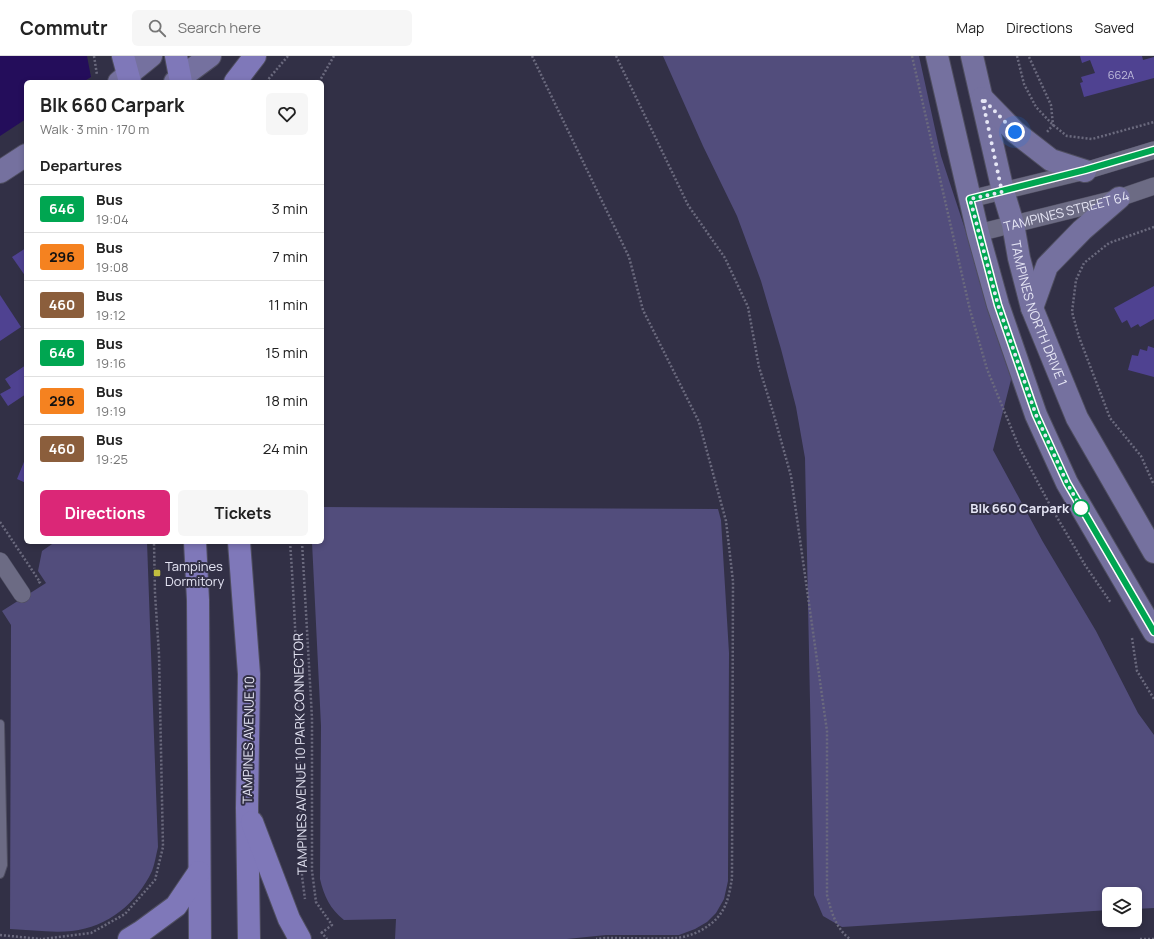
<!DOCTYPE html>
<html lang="en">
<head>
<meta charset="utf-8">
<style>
	body { margin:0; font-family:Manrope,sans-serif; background:#f6f6f6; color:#222; height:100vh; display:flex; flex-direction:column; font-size:15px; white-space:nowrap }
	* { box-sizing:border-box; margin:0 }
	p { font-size:13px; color:#767676 }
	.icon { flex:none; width:22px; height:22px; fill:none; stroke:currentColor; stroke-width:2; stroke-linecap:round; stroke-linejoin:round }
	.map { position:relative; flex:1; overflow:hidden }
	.panel { position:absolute; left:24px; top:24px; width:300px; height:464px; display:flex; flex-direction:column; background:#fff; border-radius:6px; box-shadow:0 2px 6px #0003 }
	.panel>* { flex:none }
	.badge { padding:0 8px; border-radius:3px; font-size:14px; line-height:26px }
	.buttons { position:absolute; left:1102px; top:831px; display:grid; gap:8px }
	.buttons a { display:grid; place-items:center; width:40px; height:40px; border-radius:6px; background:#fff; box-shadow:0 2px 6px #0003; font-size:20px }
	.you { position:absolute; width:20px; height:20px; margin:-10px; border:3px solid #fff; border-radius:50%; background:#1a73e8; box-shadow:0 0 0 6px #1a73e833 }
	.map>.badge { position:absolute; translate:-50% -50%; box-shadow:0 0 0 2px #fff }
	h2 { padding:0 16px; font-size:15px; line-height:36px }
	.round { display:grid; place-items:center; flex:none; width:42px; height:42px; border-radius:6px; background:#f6f6f6 }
	.overview { display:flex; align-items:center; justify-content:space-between; height:68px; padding:0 16px }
	h1 { font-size:19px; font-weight:700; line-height:30px }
	.primary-button { display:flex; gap:8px; margin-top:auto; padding:8px 16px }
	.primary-button a { flex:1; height:46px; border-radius:6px; background:#db2777; color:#fff; font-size:16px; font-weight:700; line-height:46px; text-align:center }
	.primary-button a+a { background:#f6f6f6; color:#222 }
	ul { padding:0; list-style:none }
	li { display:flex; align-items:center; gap:12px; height:48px; padding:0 16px; border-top:1px solid #e0e0e0 }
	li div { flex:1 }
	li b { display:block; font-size:15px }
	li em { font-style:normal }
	li .badge { min-width:44px; font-weight:700; text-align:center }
	header { display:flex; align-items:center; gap:24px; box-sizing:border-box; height:56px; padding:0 20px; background:#fff; border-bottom:1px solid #e0e0e0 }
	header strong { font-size:19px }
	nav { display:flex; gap:22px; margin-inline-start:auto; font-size:14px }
	.search { width:280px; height:36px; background:#f6f6f6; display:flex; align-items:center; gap:10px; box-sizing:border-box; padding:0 14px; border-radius:6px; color:#767676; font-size:15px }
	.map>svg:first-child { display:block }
	.green { fill:#524d7c }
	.water { fill:#240d5b }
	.building { fill:#4f4291 }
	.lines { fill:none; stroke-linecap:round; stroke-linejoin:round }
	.lane-casing { stroke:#4f4e60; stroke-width:10 }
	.street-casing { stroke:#4f4e60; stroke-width:18 }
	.secondary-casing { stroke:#4f4e60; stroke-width:24 }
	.primary-casing { stroke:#4f4e60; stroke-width:24 }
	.path { stroke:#6b6a7e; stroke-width:2.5; stroke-dasharray:2 2; stroke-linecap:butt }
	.lane { stroke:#6c6b84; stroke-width:8 }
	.street { stroke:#6c6b84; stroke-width:17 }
	.secondary { stroke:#75719f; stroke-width:22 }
	.primary { stroke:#7f78b9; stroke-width:22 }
	.line-casing { stroke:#fff; stroke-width:9 }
	.line { stroke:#00a651; stroke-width:6 }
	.walk { stroke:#e6e6f5; stroke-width:4; stroke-dasharray:0 7.2 }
	.stop-dot { fill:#fff; stroke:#00a651; stroke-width:2 }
	.poi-dot { fill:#c1bd3f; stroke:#323046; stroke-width:1.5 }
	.labels { text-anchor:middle; stroke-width:4; stroke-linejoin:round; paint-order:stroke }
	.number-label { font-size:11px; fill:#c0bddc }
	.street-label { font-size:13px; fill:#e6e6f5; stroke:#323046 }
	.stop-label { font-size:13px; font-weight:bold; fill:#e6e6f5; stroke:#323046; text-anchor:end }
	.poi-label { font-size:13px; fill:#e6e6f5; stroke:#323046; text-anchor:start }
</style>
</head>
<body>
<header>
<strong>Commutr</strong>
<div class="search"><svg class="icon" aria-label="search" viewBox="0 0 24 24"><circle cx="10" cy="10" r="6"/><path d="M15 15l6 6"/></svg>Search here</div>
<nav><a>Map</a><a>Directions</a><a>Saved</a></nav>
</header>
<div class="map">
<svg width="1154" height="883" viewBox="0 0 1154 883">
	<rect width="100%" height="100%" fill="#323046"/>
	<g class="green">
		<polygon points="663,0 919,0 941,100 987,240 1014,312 993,394 1043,486 1096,575 1138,657 1154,679 1154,852 1135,853 1135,838 1109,838 1109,854 842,871 823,860 814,839 805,402 796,351 781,293 761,225 737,160 703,90"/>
		<path d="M322,451L718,453L721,464L729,597L728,825L724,843L716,857L707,866L695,873L679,879H606L567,883H395L396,863L344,864C330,853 324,840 320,823L321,670L312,486H322Z"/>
		<path d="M55,486H147L158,791C156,799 155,807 152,815C137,847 108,871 72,875C52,877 31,874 10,873L11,569L2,555L46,527L38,515L42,495Z"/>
	</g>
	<polygon class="water" points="0,0 87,0 91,21 83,26 26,26 26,63 0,80"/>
	<g class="building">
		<polygon points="1080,0 1142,0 1143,4 1154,1 1154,22 1084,41 1080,27 1083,26 1081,21 1095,17 1090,4 1082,7"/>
		<polygon points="26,192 26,221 12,201"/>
		<polygon points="1154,230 1154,263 1140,271 1138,268 1131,272 1127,264 1122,267 1114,252"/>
		<polygon points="0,239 21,271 0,285"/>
		<polygon points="1148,290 1154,292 1154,321 1128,314 1132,299 1138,300 1140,293 1147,295"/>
		<polygon points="26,309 26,338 8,350 0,338 11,332 5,323"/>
		<polygon points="26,401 26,427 17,423"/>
	</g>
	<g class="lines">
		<g class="lane-casing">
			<polyline id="lane" points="0,668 3,809 0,818"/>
		</g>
		<g class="street-casing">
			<g id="street">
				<polyline points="970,143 1085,115 1154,94"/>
				<path id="s1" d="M978,177L1119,142L1154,130"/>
				<polyline points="0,505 22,538"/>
			</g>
		</g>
		<g class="secondary-casing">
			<g id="secondary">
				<polyline points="937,0 978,177 998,249 1036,359 1067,427 1154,576"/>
				<path id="s2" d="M972,0L1003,135L1013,168L1019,202L1032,252L1077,362L1154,496"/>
				<polyline points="119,26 151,0"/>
				<polyline points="175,26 210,0"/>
				<polyline points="982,42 1015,76 1051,104 1085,115"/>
				<polyline points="0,116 26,99"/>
				<polyline points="1032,252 1047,210 1082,174 1119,142"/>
			</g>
		</g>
		<g class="primary-casing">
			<g id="primary">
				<polyline points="123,0 130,26"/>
				<polyline points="176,0 181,26"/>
				<polyline points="235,26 255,0"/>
				<polyline points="195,486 198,544 200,883"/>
				<polyline points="239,486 249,618 247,752 249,883"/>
				<polyline points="252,766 289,863 300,883"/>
				<polyline points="129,883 142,875 176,850 199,816"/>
			</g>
		</g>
		<g class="path">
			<polyline points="94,0 97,19"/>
			<path d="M532,0L629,201L643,254L699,366L726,465L733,525L732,822C730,834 728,847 721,857C712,871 691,881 676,882C653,883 628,882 605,882L596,883"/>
			<path d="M616,0L688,149L725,202L748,251L759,311L773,356L791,420L827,675V839C831,855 836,873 850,883"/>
			<polyline points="912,0 970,254 987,313 1019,391 1051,451 1085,509 1111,547"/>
			<polyline points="1017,0 1024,28 1036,51 1053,69 1067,80 1092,83 1154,66"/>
			<polyline points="1029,1 1051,49 1053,69 1047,76"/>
			<polyline points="266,26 288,0"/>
			<polyline points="319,26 334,0"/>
			<polyline points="1154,171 1109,187 1084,207 1076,224 1072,256 1079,281 1110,362 1141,400 1154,429"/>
			<polyline points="0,466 40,526 37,528"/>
			<path d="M290,486C298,597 300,709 302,820L305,843"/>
			<polyline points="302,486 312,662 312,815 316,846 332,869 320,878"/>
			<polyline points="1132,582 1137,615 1154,643"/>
			<polyline points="321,876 327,883"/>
			<polyline points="0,879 41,883"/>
			<polyline points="43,883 91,877 125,858 155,824 163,791 159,598 155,538 154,486"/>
			<polyline points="1140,883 1154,883"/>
		</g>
		<use href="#lane" class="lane"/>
		<use href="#street" class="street"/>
		<use href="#secondary" class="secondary"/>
		<use href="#primary" class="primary"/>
	</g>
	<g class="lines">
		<g class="line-casing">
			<polyline id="line" points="1154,94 1085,114 970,143 998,249 1036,359 1067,427 1154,576"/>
		</g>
		<use href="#line" class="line"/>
		<polyline class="walk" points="1015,76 982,42 1002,136 970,143 998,249 1036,359 1067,427 1081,452"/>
	</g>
	<circle class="stop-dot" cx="1081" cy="452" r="8"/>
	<rect class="poi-dot" x="153" y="513" width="8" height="8" rx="2"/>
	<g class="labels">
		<g class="number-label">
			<text x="1121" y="23">662A</text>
		</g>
		<g class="street-label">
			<text dy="5" stroke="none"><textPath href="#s1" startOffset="91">TAMPINES STREET 64</textPath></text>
			<text dy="5" stroke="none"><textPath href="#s2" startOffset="266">TAMPINES NORTH DRIVE 1</textPath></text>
			<text transform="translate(248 684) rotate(-89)" y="5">TAMPINES AVENUE 10</text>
			<text transform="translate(300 698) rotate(-91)" y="5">TAMPINES AVENUE 10 PARK CONNECTOR</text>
		</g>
		<g class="stop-label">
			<text x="1069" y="457">Blk 660 Carpark</text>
		</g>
		<g class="poi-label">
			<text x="165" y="515">Tampines<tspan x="165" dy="15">Dormitory</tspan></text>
		</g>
	</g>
</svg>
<div class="buttons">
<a><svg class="icon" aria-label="layers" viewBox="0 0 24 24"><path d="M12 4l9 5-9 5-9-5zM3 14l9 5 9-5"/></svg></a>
</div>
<div class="you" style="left:1015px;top:76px"></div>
<section class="panel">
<div class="overview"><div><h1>Blk 660 Carpark</h1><p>Walk · 3 min · 170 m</p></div><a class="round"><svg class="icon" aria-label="heart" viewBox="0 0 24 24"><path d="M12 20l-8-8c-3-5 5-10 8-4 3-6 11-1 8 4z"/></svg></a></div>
<h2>Departures</h2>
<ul>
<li><span class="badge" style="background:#00a651;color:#fff">646</span><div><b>Bus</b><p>19:04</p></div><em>3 min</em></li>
<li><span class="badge" style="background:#f58220;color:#111">296</span><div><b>Bus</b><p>19:08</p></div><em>7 min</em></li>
<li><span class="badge" style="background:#8b5e3c;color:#fff">460</span><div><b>Bus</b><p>19:12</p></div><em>11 min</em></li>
<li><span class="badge" style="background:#00a651;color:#fff">646</span><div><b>Bus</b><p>19:16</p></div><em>15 min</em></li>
<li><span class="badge" style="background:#f58220;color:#111">296</span><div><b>Bus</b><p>19:19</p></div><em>18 min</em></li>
<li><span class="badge" style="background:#8b5e3c;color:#fff">460</span><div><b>Bus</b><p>19:25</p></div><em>24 min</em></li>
</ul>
<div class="primary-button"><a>Directions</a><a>Tickets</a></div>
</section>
</div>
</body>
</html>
